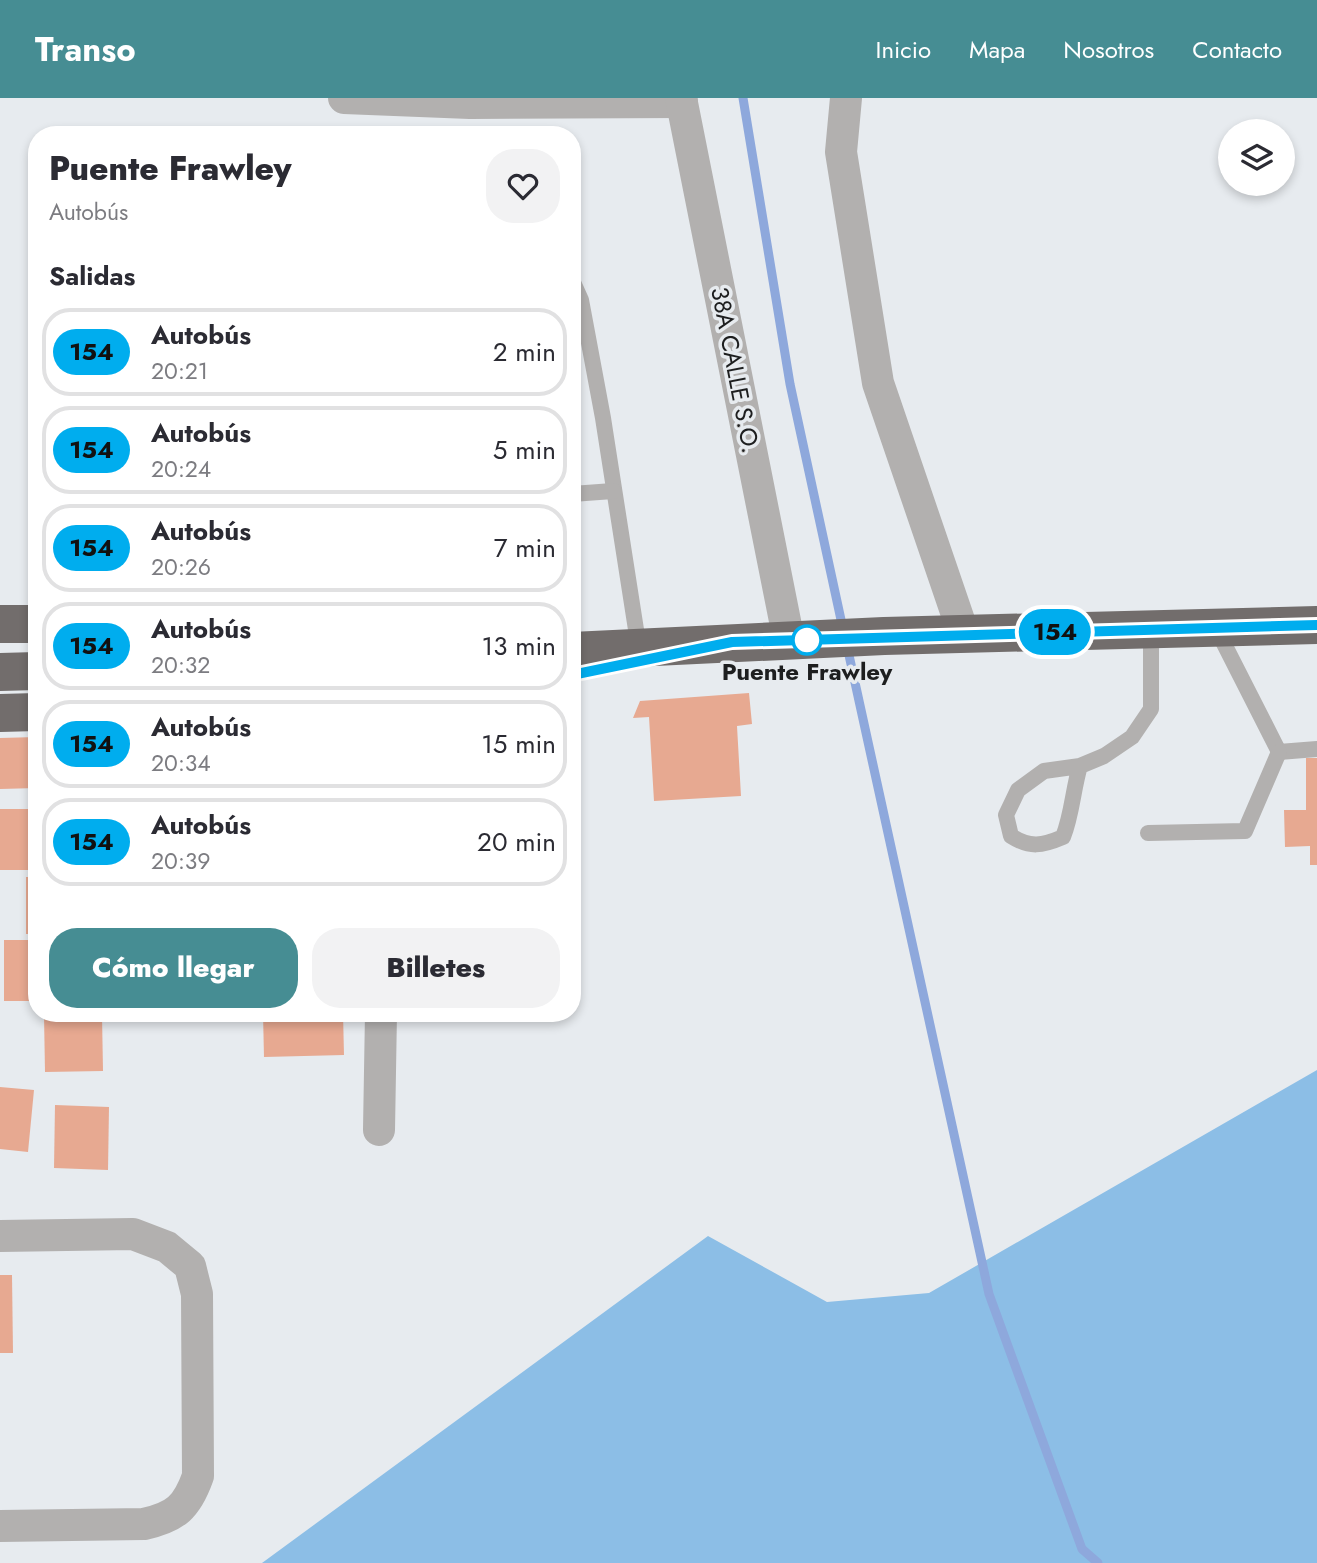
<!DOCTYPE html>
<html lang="es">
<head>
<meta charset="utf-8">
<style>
	body { margin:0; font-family:Jost,sans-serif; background:#f2f2f3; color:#2b2b33; height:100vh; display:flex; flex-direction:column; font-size:26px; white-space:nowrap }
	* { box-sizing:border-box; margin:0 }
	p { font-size:23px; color:#7c7c81 }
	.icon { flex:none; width:38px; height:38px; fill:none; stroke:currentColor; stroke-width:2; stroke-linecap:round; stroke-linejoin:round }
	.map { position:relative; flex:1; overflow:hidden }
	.details { position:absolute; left:28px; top:28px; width:553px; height:896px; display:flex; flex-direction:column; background:#fff; border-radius:28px; box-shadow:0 4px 10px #0003 }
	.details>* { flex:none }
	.badge { padding:0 14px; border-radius:23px; font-size:24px; line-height:46px }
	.buttons { position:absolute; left:1218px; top:21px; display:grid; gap:14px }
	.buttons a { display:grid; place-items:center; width:77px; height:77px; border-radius:50%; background:#fff; box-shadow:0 4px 10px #0003; font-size:35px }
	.map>.badge { position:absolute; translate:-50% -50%; box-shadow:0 0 0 4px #fff }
	h2 { padding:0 21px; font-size:26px; line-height:63px }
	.round { display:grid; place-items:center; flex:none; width:74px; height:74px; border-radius:28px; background:#f2f2f3 }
	.head { display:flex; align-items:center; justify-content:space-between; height:119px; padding:0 21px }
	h1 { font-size:33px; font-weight:800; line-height:52px }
	.cta { display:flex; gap:14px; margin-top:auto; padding:14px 21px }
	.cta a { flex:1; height:80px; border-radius:28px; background:#468d93; color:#fff; font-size:28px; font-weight:800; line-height:80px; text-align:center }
	.cta a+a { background:#f2f2f3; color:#2b2b33 }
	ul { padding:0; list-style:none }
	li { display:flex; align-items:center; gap:21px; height:88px; margin:0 14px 10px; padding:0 7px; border:4px solid #e1e1e2; border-radius:28px }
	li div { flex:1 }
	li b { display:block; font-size:26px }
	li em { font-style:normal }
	li .badge { min-width:77px; font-weight:700; text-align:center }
	header { display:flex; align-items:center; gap:42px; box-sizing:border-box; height:98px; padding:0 35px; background:#468d93; color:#fff }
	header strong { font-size:33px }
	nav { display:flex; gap:38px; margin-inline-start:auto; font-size:24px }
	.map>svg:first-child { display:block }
	.green { fill:#8cbee6 }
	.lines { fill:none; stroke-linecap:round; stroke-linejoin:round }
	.stream { stroke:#8ea8dc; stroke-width:9 }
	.building { fill:#e7a991 }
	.lane { stroke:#b2b0af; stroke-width:16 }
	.street { stroke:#b2b0af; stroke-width:32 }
	.highway { stroke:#726d6c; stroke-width:38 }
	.line-casing { stroke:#fff; stroke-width:16 }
	.line { stroke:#00adee; stroke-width:10 }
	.stop-dot { fill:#fff; stroke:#00adee; stroke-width:3.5 }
	.labels { text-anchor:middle; stroke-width:7; stroke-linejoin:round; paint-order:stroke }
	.street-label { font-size:24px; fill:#1d1e1f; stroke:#e7ebef }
	.stop-label { font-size:24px; font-weight:bold; fill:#1d1e1f; stroke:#e7ebef }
</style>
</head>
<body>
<header>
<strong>Transo</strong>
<nav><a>Inicio</a><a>Mapa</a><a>Nosotros</a><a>Contacto</a></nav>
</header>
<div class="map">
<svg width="1317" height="1465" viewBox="0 0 1317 1465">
	<rect width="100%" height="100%" fill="#e7ebef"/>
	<polygon class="green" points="1317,972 1317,1465 262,1465 708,1138 827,1204 929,1195"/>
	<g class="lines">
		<g class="stream">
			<polyline points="743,0 790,286 843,531"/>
			<polyline points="847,548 989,1196 1082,1451 1098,1465"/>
		</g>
	</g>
	<g class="building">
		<polygon points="749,595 752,626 737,628 741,698 654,703 649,619 633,620 640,603"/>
		<polygon points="37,639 37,690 0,691 0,640"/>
		<polygon points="1306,660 1317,660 1317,767 1310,767 1310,748 1285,749 1284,712 1306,712"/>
		<rect x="0" y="711" width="37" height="61"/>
		<rect x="26" y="779" width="11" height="57"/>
		<rect x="4" y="842" width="33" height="61"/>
		<polygon points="263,915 343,915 344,957 264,959"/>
		<polygon points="44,917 102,917 103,973 45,974"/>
		<polygon points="0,989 34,992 28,1054 0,1051"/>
		<polygon points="55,1007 109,1009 108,1072 54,1070"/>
		<polygon points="0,1177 12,1177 13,1255 0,1255"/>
	</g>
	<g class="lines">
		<g class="lane">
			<polyline points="572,182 581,202 603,320 637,538"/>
			<polyline points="572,396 613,393"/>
			<polyline points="1216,530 1279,654 1317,651"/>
			<path d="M1080,668C1073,691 1072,717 1063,739C1042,748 1030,750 1011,738L1006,717L1018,692L1044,673L1080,668L1104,658L1132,639L1151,611V532"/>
			<polyline points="1148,735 1245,733 1279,654"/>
		</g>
		<g class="street">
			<polyline points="344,0 470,5 682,4"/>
			<polyline points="681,0 789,543"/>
			<polyline points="846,0 841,54 878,285 964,537"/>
			<polyline points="379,1032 381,915"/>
			<path d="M0,1138L133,1136L167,1149L190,1168L197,1196L198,1378C187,1409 176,1419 144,1426L0,1428"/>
		</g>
		<g class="highway">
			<polyline points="0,526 37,526"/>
			<polyline points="572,553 884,538 1317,527"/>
			<polyline points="0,574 37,573"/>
			<polyline points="0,615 37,614"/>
		</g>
	</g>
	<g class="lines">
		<g class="line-casing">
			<polyline id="line" points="572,577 732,544 1317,527"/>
		</g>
		<use href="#line" class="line"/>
	</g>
	<circle class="stop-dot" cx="807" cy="542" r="14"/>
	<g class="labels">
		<g class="street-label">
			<text transform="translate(735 272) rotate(79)" y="8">38A CALLE S.O.</text>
		</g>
		<g class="stop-label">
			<text x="807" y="582">Puente Frawley</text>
		</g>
	</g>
</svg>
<div class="buttons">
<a><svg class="icon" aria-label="layers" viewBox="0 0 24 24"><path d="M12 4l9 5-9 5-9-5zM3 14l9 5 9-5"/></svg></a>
</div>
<b class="badge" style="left:1055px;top:534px;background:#00adee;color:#111">154</b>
<section class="details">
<div class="head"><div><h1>Puente Frawley</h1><p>Autobús</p></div><a class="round"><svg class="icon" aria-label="heart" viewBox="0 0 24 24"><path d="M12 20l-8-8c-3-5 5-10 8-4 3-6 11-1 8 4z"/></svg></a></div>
<h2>Salidas</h2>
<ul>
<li><span class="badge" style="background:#00adee;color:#111">154</span><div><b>Autobús</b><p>20:21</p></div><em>2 min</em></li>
<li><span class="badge" style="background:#00adee;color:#111">154</span><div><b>Autobús</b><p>20:24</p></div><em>5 min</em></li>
<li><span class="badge" style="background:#00adee;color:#111">154</span><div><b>Autobús</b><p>20:26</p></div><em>7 min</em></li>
<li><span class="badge" style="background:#00adee;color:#111">154</span><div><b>Autobús</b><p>20:32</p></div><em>13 min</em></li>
<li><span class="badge" style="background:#00adee;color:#111">154</span><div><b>Autobús</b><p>20:34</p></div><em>15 min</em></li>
<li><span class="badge" style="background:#00adee;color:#111">154</span><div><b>Autobús</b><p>20:39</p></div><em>20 min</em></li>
</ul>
<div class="cta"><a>Cómo llegar</a><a>Billetes</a></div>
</section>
</div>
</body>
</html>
